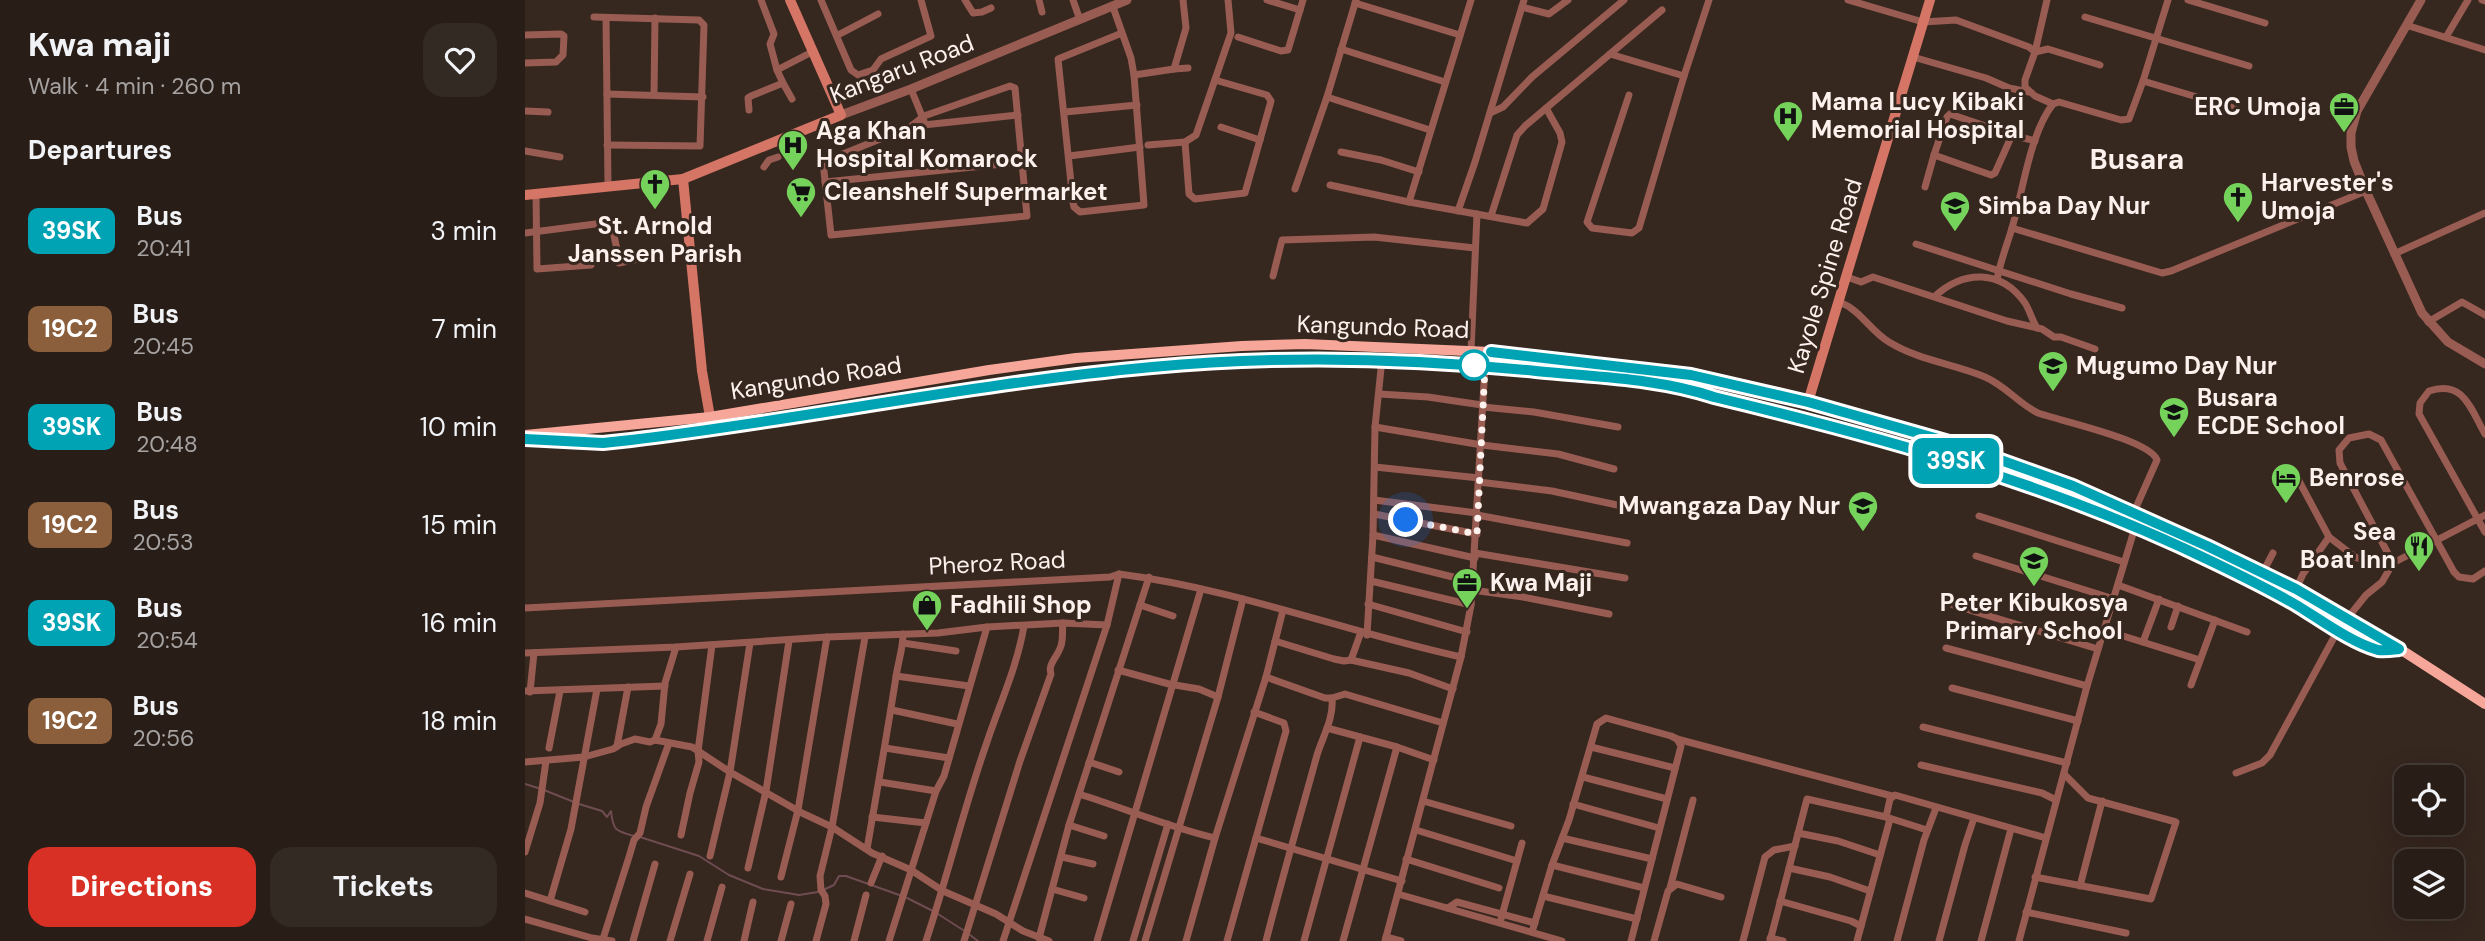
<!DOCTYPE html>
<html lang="en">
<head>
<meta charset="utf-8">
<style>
	body { margin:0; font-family:"DM Sans",sans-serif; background:#342a24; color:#f1f3f6; height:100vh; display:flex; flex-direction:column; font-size:26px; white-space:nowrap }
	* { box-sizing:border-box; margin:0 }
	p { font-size:23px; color:#a5a2a1 }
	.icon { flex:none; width:38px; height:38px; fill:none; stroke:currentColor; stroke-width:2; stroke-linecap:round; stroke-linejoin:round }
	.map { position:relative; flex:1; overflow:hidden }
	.panel { display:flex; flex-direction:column; background:#281d17; width:525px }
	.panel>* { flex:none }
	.badge { padding:0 14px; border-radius:10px; font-size:24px; line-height:46px }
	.controls { position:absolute; left:1869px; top:765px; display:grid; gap:14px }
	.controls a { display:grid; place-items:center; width:70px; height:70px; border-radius:14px; background:#281d17; box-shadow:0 7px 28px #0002,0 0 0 2px #443b36; font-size:35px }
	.you { position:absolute; width:35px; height:35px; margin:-18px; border:5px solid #fff; border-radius:50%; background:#1a73e8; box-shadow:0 0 0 10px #1a73e833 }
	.map>.badge { position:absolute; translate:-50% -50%; box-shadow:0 0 0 4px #fff }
	h2 { padding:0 28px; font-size:26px; line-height:63px }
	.round { display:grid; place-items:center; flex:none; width:74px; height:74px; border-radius:21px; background:#342a24 }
	.head { display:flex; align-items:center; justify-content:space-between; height:119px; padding:0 28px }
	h1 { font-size:33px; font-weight:800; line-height:52px }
	.cta { display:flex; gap:14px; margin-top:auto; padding:14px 28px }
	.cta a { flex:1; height:80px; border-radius:21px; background:#d93025; color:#fff; font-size:28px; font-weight:800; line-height:80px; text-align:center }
	.cta a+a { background:#342a24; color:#f1f3f6 }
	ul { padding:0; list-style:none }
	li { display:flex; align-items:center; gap:21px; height:98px; padding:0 28px }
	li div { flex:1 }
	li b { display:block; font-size:26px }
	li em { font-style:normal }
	li .badge { min-width:77px; font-weight:700; text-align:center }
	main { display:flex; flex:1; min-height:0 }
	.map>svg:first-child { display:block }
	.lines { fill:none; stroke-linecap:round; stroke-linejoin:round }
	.stream { stroke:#6f4c52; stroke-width:2 }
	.minor { stroke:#985c52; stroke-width:7 }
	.tertiary { stroke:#985c52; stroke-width:9 }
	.secondary { stroke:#d47566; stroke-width:10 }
	.trunk { stroke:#f6a799; stroke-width:10 }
	.line-casing { stroke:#fff; stroke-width:16 }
	.line { stroke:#00a3b4; stroke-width:10 }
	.walk { stroke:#fcf1ec; stroke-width:7; stroke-dasharray:0 12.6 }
	.stop-dot { fill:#fff; stroke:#00a3b4; stroke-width:3.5 }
	.labels { text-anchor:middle; stroke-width:6; stroke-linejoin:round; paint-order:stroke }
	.street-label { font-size:24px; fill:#fcf1ec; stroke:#36271f }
	.poi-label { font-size:24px; font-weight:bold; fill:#fcf1ec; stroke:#36271f; text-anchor:start }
	.quarter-label { font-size:28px; font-weight:bold; fill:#fcf1ec; stroke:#36271f }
</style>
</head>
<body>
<main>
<section class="panel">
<div class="head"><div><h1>Kwa maji</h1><p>Walk · 4 min · 260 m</p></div><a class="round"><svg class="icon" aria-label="heart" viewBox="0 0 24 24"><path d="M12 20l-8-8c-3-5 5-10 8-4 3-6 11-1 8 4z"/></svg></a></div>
<h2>Departures</h2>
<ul>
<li><span class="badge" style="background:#00a3b4;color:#fff">39SK</span><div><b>Bus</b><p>20:41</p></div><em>3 min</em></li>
<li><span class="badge" style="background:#8b5e3c;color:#fff">19C2</span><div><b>Bus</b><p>20:45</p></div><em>7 min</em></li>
<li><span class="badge" style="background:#00a3b4;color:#fff">39SK</span><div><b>Bus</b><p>20:48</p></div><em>10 min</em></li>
<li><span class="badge" style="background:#8b5e3c;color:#fff">19C2</span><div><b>Bus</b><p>20:53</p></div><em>15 min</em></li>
<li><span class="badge" style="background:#00a3b4;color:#fff">39SK</span><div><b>Bus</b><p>20:54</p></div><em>16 min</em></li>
<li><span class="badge" style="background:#8b5e3c;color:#fff">19C2</span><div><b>Bus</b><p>20:56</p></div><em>18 min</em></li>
</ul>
<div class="cta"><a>Directions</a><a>Tickets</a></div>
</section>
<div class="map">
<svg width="1960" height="941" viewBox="0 0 1960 941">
	<rect width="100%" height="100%" fill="#36271f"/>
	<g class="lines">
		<g class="stream">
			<polyline points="0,784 13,788"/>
			<polyline points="19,790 49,802"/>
			<path d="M54,804L77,811L82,817L86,811C88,830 90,831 109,836"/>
			<polyline points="115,837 174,856 204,875 238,889 274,895 293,892"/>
			<polyline points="298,890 309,885 314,876 321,876 377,896"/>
			<polyline points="382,898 408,911"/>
			<polyline points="413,914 438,930"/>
			<polyline points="445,935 453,941"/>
		</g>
		<g class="minor">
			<polyline points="236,0 249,34 245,44 252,70"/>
			<polyline points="296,0 326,70 333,75 348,70 356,59 406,36 396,0"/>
			<polyline points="440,0 448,13 457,12 466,8"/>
			<polyline points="514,0 517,12"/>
			<polyline points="548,0 555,20"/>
			<polyline points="742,0 775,10"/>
			<polyline points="1323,0 1398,22 1431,20 1504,47 1510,52 1522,0"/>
			<polyline points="1663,0 1740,23"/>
			<polyline points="1957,0 1960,1"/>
			<polyline points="830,3 935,35"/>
			<polyline points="588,7 606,58 609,75 619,205 555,212 549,207 548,202 533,59 597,33"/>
			<polyline points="997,7 1024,14 1043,0"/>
			<polyline points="69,17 174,20 179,25 175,146 82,145"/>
			<polyline points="1560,17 1724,66"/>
			<polyline points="81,18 83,186"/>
			<polyline points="1881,25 1960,50"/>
			<polyline points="0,35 36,34 39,36 38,55 31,62 0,63"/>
			<polyline points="313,35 353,14"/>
			<polyline points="713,37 756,51 763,50 778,0"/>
			<polyline points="1921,37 1943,0"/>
			<polyline points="816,49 920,82"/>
			<polyline points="1085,54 1137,10"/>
			<polyline points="1388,57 1461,78 1484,88 1504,92"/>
			<polyline points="649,69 663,68"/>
			<polyline points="609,75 649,69 661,28 658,0"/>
			<polyline points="1618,81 1709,108"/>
			<polyline points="258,83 267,99"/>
			<polygon points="485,86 490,88 502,216 306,235 298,162 385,127 399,116"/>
			<polyline points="386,89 399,121"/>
			<polyline points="82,94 178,97"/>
			<polyline points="129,95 130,18"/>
			<polyline points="1104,95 1062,222 1067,228 1107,233 1114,228 1159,76 1184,0"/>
			<polyline points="802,97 905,130"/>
			<polyline points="1528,104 1510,96 1500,87 1500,80 1510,52 1523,49 1575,65"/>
			<polyline points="224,110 223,98 226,96 258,83 252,70 287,52"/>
			<polyline points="0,111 23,112"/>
			<polyline points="540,112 612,105"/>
			<polyline points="965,113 978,107 1007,77 1099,0"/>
			<polyline points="389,126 493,115"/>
			<polyline points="696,127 735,140"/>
			<polyline points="660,142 664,194 670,199 720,193 746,101 742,95 690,80"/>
			<polyline points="623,145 660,142 671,135 706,33 703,0"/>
			<polyline points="0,151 35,157"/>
			<polyline points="816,152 856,160 894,172"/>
			<polyline points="1409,155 1422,117 1425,114 1487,135"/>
			<polyline points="544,156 615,147"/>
			<polyline points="239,167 244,160 253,157"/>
			<polyline points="300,182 497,162"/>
			<polyline points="805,185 884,202 1002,223 1018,209 1037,142 1035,133 1021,108"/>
			<polyline points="1400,187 1409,155 1466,175 1470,173 1487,135 1510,141"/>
			<polyline points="770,189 802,97 831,0"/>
			<polyline points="11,194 12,269 66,265"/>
			<polyline points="884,202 946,0"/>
			<polyline points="933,211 950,162 999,0"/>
			<polyline points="966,216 992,135 1000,126 1085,54 1159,76"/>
			<polyline points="1487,228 1637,273 1646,271 1841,191"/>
			<polyline points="0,233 86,222 93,254 95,254 94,263 123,257"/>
			<polyline points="1391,244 1546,294 1597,308"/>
			<polyline points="1869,254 1960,213"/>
			<polyline points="748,276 757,240 849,237 950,248"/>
			<polyline points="1322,277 1336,282 1348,277 1482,321 1517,329 1529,337 1536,337 1570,349"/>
			<path d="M1472,280C1475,262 1482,245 1487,228C1498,191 1505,133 1528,104L1534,102L1596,120L1604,119L1618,81L1643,0"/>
			<path d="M1410,296C1439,270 1476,269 1500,303C1505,311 1507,320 1512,328"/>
			<path d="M1314,302C1335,309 1345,331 1364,342C1393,360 1429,364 1460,377C1481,386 1494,404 1513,413C1536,421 1625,440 1632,460L1609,512"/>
			<polyline points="1903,322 1937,302 1960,315"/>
			<polyline points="946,351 952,214"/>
			<polyline points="854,394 903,397 957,405"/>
			<polyline points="958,407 1009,412 1093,427"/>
			<polyline points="850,427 957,445 1033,454 1089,469"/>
			<path d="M1960,434C1946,410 1939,379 1904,391L1895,403L1894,414L1960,532"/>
			<polyline points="850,467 954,478"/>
			<polyline points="1774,481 1804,537 1830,557 1851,565 1868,563 1960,515"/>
			<polyline points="954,482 1027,491 1115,510"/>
			<polyline points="849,500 952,513"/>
			<polyline points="849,514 952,534"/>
			<polyline points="952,515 1102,543"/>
			<polyline points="1454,516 1599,562"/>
			<polyline points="848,535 950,558"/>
			<polyline points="950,553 1100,578"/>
			<polyline points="1451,556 1589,599"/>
			<polyline points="847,557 948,582"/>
			<polyline points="1738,572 1748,553"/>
			<polyline points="846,581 946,605"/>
			<polyline points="1593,585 1722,632"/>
			<polyline points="1771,589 1778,574 1804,537"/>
			<polyline points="947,590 998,597 1084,614"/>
			<polyline points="843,604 942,632"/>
			<polyline points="615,605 648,616"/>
			<polyline points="1428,605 1573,649"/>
			<path d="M0,608L585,577L594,574C711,589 821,632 936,657"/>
			<polyline points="1646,627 1653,606"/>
			<polyline points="1579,630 1675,660"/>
			<polyline points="842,635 848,535 850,427 857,359"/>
			<polyline points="750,641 809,659 819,661 826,660 884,673 928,689"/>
			<polyline points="1618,642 1634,599"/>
			<polyline points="378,643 431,651"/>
			<polyline points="1421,648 1562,686"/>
			<polyline points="0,653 151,647 302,637 413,633 462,627 538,623 582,625"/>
			<polyline points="826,660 836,632"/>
			<polyline points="593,670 644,684 674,689 693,697"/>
			<polyline points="371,676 444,686"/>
			<polyline points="741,677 800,698 807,698 820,694 918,723"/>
			<polyline points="1666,685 1690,620"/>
			<polyline points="1427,688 1553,721"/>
			<polyline points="0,691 140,686"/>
			<polyline points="5,692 9,653"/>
			<polyline points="367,710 432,724"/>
			<polyline points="1398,727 1542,763"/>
			<polyline points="802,728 872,747 909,760"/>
			<polyline points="1152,739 1367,796"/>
			<polyline points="130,740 167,747 205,772 225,643"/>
			<polyline points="92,746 103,687"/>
			<polyline points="1066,747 1150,768"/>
			<polyline points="24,748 35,691"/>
			<polyline points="360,748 424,758"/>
			<polyline points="0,762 59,757 88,749 96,744 110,739 125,742 130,740 136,724 140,683 151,647"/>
			<polyline points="564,762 594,772"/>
			<polyline points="1396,765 1517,793 1531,800"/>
			<polyline points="1711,773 1737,763 1745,755 1813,630 1841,595 1857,582 1868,563 1815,463 1814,450 1824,438 1844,434 1856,440 1929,572 1934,577 1948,579 1960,571"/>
			<polyline points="1058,777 1142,799"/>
			<polyline points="355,782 411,791 419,776 462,627"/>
			<path d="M554,794C599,808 643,827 690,838"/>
			<polyline points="898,801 986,826"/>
			<polyline points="1048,804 1134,828"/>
			<polyline points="347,817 401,823 364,941"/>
			<polyline points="1361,817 1365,799 1370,795 1521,838"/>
			<polyline points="401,823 411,791"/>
			<polyline points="544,825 579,836"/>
			<polyline points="891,830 992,861"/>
			<polyline points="1273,833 1313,841 1355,855"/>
			<polyline points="156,835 165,793 174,762 173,751 187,645"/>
			<polyline points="731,838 877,881"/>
			<polyline points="1037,838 1127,859"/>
			<path d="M342,849C352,791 362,734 371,677C373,662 378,649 378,634"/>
			<polyline points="0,852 15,803 21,761"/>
			<polyline points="185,856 205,772 277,813 307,827 347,853 386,870 418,891 471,914 498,931 524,941"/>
			<polyline points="537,857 568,864"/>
			<polyline points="881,859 974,888"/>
			<polyline points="1027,865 1119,888"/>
			<polyline points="223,868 241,791 264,641"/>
			<polyline points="1264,868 1305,877 1345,891"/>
			<polyline points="256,877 273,810 302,637"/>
			<polyline points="1510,877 1626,899 1651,822 1563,798 1539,774"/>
			<polyline points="346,883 357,856"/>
			<polyline points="1555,886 1577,801"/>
			<polyline points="1145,888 1168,800"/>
			<polyline points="527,889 559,898"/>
			<polyline points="0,893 60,912"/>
			<polyline points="873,894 1037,941"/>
			<polyline points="1018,896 1112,919"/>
			<polyline points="25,901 46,829 72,689"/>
			<polyline points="1255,901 1326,921 1336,926"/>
			<polyline points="923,908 932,902 1010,923"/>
			<polyline points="1501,912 1601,933"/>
			<polyline points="0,919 67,938 87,941"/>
			<polyline points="976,919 997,843"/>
			<polyline points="1007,932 1027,865 1044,820 1072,724 1081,718 1146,736 1152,739 1156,746 1106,941"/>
			<polyline points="861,937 876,941"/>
			<polyline points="514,938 544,825 624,577"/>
			<polyline points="1245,938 1258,941"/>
			<polyline points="78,939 104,857 109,840 115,833 121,807 144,743"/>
			<polyline points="108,941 130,864"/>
			<polyline points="145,941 165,874"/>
			<polyline points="182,941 197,887"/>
			<polyline points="219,941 228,902"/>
			<polyline points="256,941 266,904"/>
			<polyline points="291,941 301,904 300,896 296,890 295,876 307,827 340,637"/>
			<polyline points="329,941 341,895"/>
			<path d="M401,941C423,875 439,807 462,742C475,703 492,667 499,626"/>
			<path d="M439,941L495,761L526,674C522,662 536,655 537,641C538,636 537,630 538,623"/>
			<polyline points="478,941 582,625 594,574"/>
			<polyline points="572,941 676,589"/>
			<polyline points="608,941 643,824"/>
			<polyline points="620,941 693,697 718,599"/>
			<polyline points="661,941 690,838 741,677 758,610"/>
			<polyline points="702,941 761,731 759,723 729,712"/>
			<path d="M741,941C757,878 775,817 792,755C798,736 809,718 807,698"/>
			<polyline points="779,941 835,737"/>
			<polyline points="818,941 872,747"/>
			<polyline points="860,941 936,657 946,605 960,366"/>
			<polyline points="1129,941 1143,891 1152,884 1196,897"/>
			<polyline points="1218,941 1240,857 1249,850 1270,846"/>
			<polyline points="1245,941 1282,799 1361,817 1402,830"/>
			<polyline points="1332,941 1365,819"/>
			<polyline points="1372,941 1399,840 1411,808"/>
			<polyline points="1414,941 1440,845 1449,818"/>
			<polyline points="1456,941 1486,829"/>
			<polyline points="1494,941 1562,686 1611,524"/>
		</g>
		<g class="tertiary">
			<polyline points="1896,0 1832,111 1826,133 1826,147 1829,161 1841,191 1897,313 1923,342 1960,364"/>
			<polyline points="316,115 386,89 602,0"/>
		</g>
		<g class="secondary">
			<polyline points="158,179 177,371 185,417"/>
			<polyline points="0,195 158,179 316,115 265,0"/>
			<polyline points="1283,402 1405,0"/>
		</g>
		<g class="trunk">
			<polyline points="0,435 185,417 464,370 551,358 717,346 780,344 966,352 1166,375 1283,402 1396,433 1490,465 1572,496 1771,589 1858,638 1960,704"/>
			<polyline points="3,439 78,443 106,440 477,384 629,366 748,359 857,359 911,362 1109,382 1164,389 1351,438 1427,460 1523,493 1610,527 1686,562 1769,604 1842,646 1861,651 1874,649"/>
		</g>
	</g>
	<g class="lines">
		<g class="line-casing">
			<path id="line" d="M0,439L78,443L106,440C280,419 452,383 627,367C756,355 883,358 1011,371C1069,377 1133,378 1189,397C1360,438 1530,485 1688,562C1717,576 1746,590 1773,606C1796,620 1827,643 1853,650C1860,651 1866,650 1874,649L1771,589L1682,546L1548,486L1431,444L1283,402L1166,375L966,352"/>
		</g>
		<use href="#line" class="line"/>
		<polyline class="walk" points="881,520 952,534 960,366 949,365"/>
	</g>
	<defs>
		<g id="office-pin" transform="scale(1.575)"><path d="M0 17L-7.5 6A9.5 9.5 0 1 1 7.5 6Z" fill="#75d25b" stroke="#36271f"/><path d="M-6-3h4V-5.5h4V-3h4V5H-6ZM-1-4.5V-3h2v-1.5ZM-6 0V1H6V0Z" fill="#111"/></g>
		<g id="hospital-pin" transform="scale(1.575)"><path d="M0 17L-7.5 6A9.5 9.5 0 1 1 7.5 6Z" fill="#75d25b" stroke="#36271f"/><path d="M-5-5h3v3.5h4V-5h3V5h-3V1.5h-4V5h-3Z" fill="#111"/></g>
		<g id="church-pin" transform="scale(1.575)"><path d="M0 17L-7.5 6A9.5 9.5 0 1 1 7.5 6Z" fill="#75d25b" stroke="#36271f"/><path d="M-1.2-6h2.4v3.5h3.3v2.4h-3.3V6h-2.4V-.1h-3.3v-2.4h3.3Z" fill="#111"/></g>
		<g id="supermarket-pin" transform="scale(1.575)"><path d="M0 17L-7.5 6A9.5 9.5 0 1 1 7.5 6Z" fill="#75d25b" stroke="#36271f"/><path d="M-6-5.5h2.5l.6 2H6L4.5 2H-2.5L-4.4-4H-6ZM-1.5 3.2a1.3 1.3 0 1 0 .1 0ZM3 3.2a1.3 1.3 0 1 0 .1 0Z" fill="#111"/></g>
		<g id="school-pin" transform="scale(1.575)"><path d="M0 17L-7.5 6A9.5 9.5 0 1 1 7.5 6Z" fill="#75d25b" stroke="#36271f"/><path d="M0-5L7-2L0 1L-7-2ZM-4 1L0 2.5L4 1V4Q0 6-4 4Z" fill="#111"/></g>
		<g id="hotel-pin" transform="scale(1.575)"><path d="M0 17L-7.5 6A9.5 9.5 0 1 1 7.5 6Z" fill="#75d25b" stroke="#36271f"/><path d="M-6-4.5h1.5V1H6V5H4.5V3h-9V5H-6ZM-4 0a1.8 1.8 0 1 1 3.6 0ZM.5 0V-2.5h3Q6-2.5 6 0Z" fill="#111"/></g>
		<g id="restaurant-pin" transform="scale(1.575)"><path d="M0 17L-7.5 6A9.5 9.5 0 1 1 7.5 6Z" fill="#75d25b" stroke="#36271f"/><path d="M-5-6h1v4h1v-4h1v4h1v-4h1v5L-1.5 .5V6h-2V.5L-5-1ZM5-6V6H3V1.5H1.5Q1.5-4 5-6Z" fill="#111"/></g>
		<g id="shop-pin" transform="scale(1.575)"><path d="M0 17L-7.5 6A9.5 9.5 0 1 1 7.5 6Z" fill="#75d25b" stroke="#36271f"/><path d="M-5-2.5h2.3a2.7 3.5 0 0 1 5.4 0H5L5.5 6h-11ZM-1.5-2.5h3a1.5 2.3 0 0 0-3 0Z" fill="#111"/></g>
	</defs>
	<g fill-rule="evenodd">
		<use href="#office-pin" x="1819" y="107"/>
		<use href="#hospital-pin" x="1263" y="116"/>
		<use href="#hospital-pin" x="268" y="145"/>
		<use href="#church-pin" x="130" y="184"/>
		<use href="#supermarket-pin" x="276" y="192"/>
		<use href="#church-pin" x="1713" y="197"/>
		<use href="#school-pin" x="1430" y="206"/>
		<use href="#school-pin" x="1528" y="366"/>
		<use href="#school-pin" x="1649" y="412"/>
		<use href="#hotel-pin" x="1761" y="478"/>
		<use href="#school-pin" x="1338" y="506"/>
		<use href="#restaurant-pin" x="1894" y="546"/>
		<use href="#school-pin" x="1509" y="561"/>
		<use href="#office-pin" x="942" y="583"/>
		<use href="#shop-pin" x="402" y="605"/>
	</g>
	<circle class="stop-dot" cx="949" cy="365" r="14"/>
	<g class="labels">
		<g class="street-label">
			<text transform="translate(377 69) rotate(-21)" y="8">Kangaru Road</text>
			<text transform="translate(1300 276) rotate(-73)" y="8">Kayole Spine Road</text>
			<text transform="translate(858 327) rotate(2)" y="8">Kangundo Road</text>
			<text transform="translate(291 378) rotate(-9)" y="8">Kangundo Road</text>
			<text transform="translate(472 563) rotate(-3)" y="8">Pheroz Road</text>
		</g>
		<g class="poi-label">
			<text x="1286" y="110">Mama Lucy Kibaki<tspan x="1286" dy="28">Memorial Hospital</tspan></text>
			<text x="1796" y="115" text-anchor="end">ERC Umoja</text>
			<text x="291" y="139">Aga Khan<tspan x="291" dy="28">Hospital Komarock</tspan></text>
			<text x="1736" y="191">Harvester's<tspan x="1736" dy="28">Umoja</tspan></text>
			<text x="299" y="200">Cleanshelf Supermarket</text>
			<text x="1453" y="214">Simba Day Nur</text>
			<text x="130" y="234" text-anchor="middle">St. Arnold<tspan x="130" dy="28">Janssen Parish</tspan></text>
			<text x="1551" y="374">Mugumo Day Nur</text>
			<text x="1672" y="406">Busara<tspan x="1672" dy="28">ECDE School</tspan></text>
			<text x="1784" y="486">Benrose</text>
			<text x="1315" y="514" text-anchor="end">Mwangaza Day Nur</text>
			<text x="1871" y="540" text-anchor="end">Sea<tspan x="1871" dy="28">Boat Inn</tspan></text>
			<text x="965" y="591">Kwa Maji</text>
			<text x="1509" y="611" text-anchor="middle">Peter Kibukosya<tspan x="1509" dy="28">Primary School</tspan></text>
			<text x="425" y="613">Fadhili Shop</text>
		</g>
		<g class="quarter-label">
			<text x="1612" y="169">Busara</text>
		</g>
	</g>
</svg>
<div class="controls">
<a><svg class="icon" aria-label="locate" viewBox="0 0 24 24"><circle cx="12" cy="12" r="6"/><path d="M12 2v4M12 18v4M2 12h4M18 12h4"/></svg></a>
<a><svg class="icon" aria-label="layers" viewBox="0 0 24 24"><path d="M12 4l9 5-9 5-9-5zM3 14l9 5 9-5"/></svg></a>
</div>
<div class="you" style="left:881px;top:520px"></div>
<b class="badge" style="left:1431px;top:461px;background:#00a3b4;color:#fff">39SK</b>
</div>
</main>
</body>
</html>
